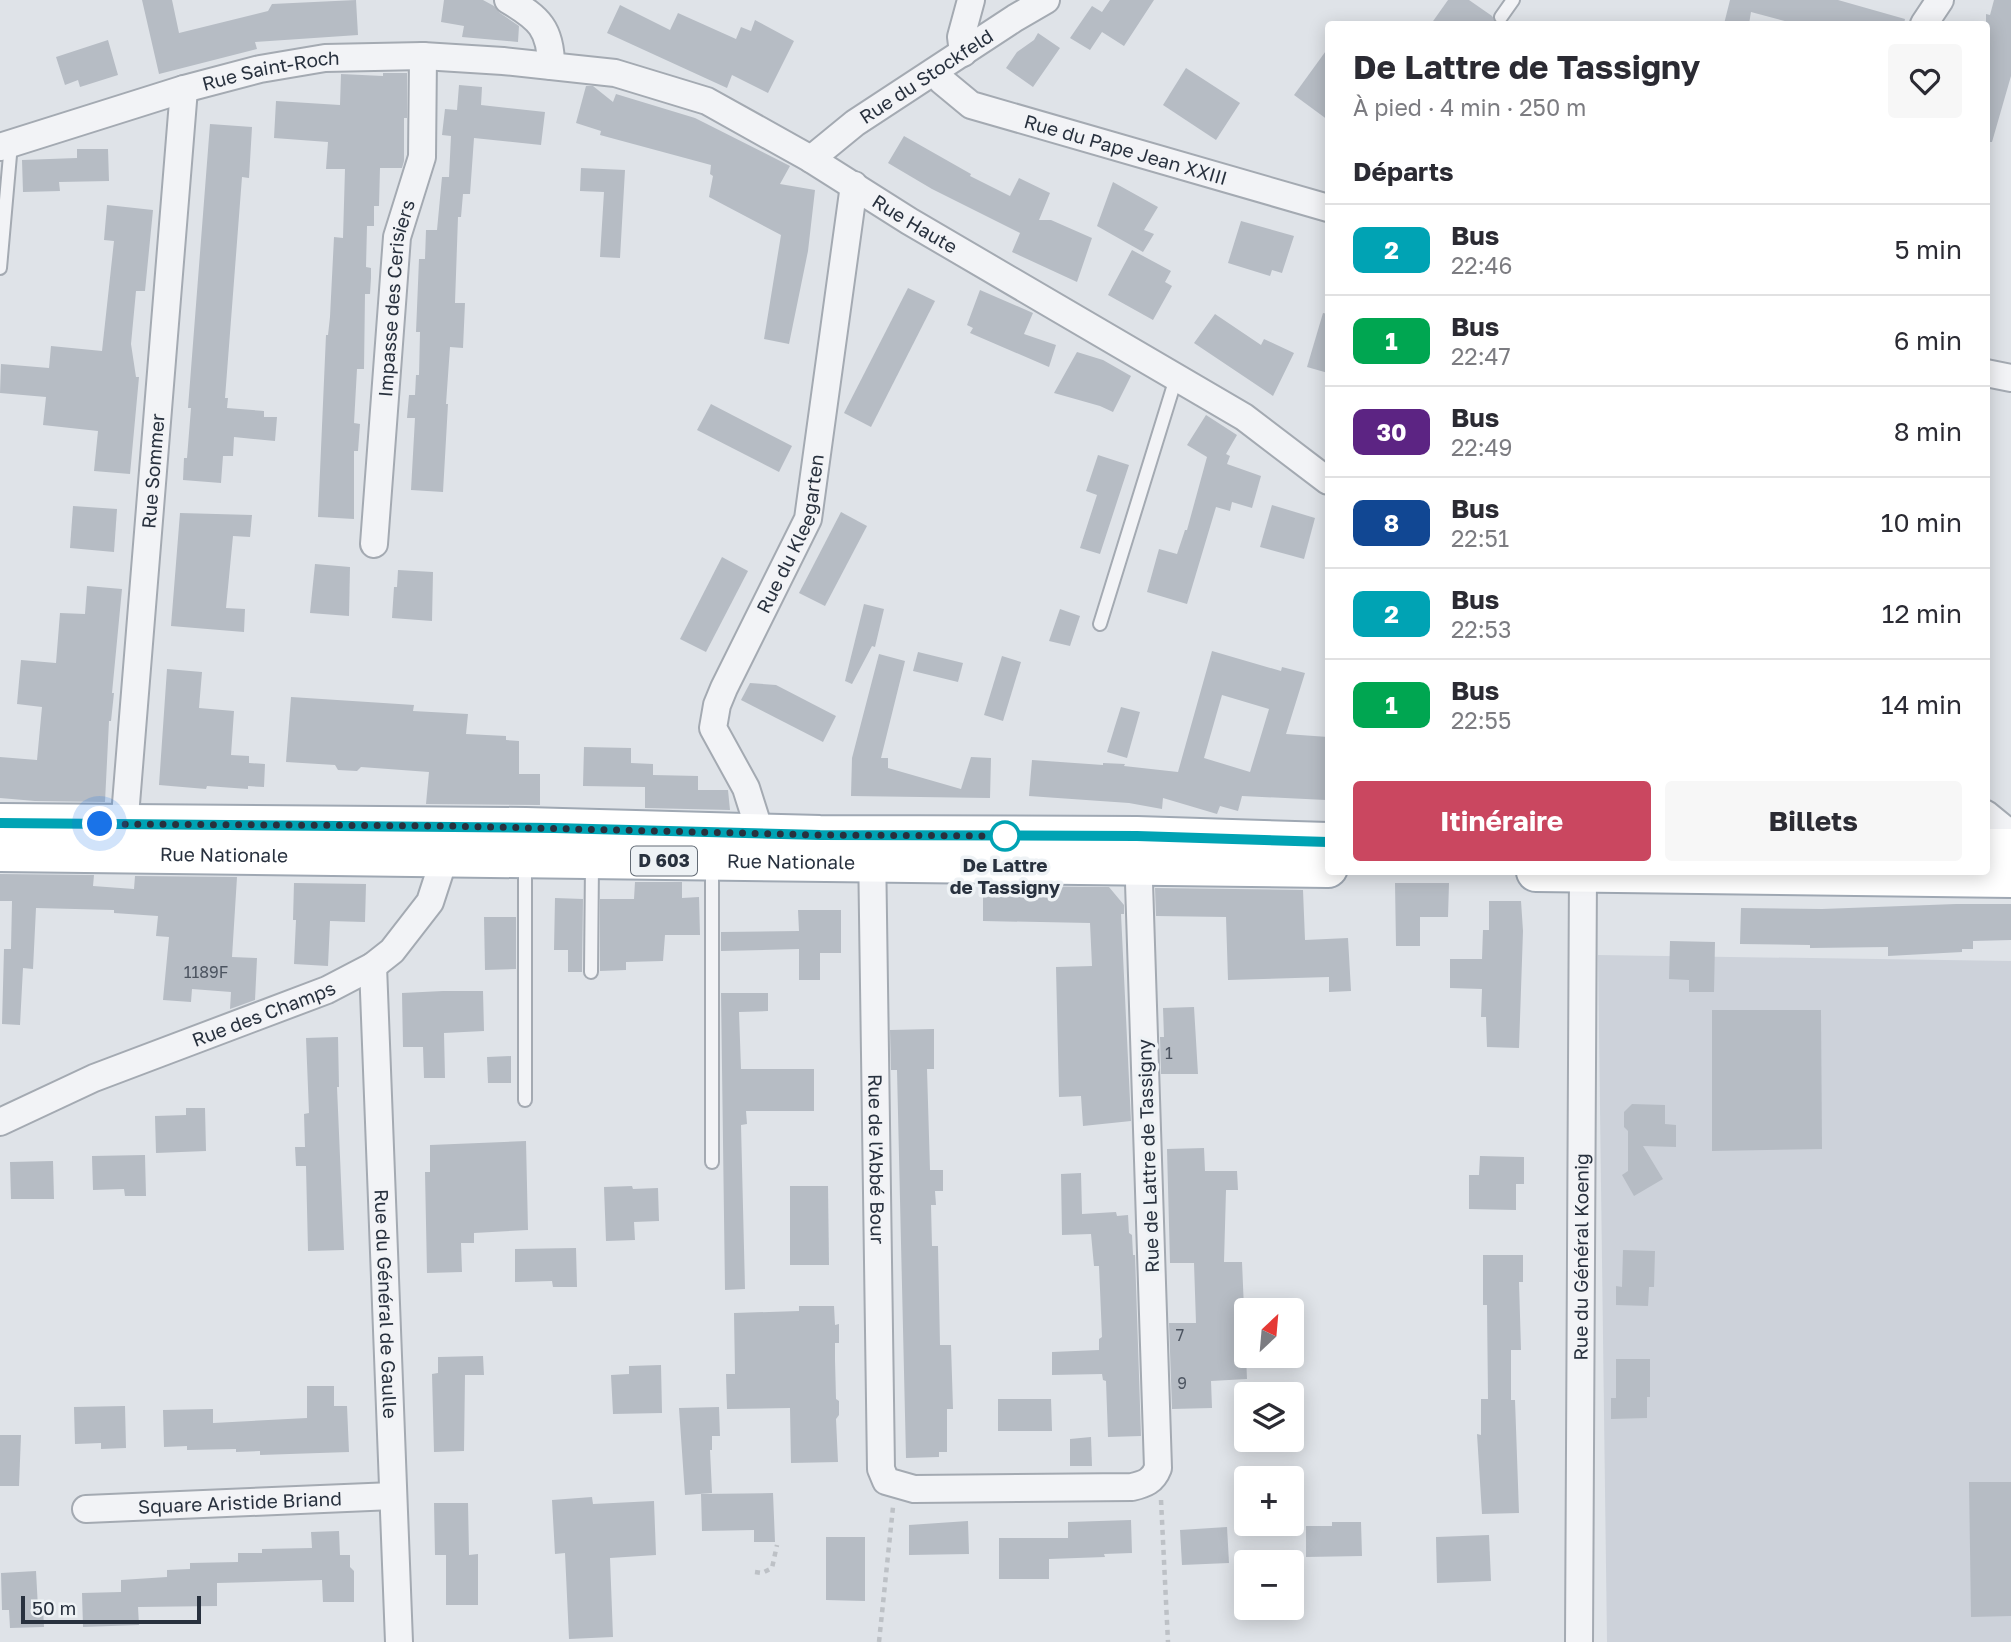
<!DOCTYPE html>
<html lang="fr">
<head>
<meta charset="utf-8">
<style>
	body { margin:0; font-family:"Golos Text",sans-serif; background:#f7f7f7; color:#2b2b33; height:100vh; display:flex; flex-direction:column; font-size:26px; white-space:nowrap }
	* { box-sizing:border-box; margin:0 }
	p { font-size:23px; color:#7c7c81 }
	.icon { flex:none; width:38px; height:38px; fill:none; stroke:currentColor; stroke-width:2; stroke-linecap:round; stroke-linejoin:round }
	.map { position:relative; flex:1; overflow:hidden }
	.panel { position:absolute; left:1325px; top:21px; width:665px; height:854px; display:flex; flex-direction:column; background:#fff; border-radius:7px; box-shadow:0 4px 18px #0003 }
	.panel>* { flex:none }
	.badge { padding:0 14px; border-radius:10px; font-size:24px; line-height:46px }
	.needle { width:46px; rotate:26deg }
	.controls { position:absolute; left:1234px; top:1298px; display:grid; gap:14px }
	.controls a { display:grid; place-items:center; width:70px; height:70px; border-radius:7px; background:#fff; box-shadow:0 4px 18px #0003; font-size:35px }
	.scale { position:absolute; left:21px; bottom:18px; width:180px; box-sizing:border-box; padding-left:7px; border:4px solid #28313e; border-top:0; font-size:19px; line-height:24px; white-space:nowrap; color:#28313e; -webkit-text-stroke:5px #eef2f5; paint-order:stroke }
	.you { position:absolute; width:35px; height:35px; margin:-18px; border:5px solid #fff; border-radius:50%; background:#1a73e8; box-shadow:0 0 0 10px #1a73e833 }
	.map>.badge { position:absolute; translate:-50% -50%; box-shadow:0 0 0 4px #fff }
	h2 { padding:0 28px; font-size:26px; line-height:63px }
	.round { display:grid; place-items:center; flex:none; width:74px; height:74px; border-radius:7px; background:#f7f7f7 }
	.headline { display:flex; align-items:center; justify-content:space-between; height:119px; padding:0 28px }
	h1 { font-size:33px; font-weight:700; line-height:52px }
	.cta { display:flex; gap:14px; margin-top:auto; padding:14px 28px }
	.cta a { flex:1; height:80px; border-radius:7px; background:#ca4760; color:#fff; font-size:28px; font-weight:700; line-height:80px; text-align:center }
	.cta a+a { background:#f7f7f7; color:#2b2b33 }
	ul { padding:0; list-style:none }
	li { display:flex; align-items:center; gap:21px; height:91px; padding:0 28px; border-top:2px solid #e1e1e2 }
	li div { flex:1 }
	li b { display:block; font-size:26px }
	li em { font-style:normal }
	li .badge { min-width:77px; font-weight:700; text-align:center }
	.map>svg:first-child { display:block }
	.built { fill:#cdd2da }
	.building { fill:#b6bcc4; fill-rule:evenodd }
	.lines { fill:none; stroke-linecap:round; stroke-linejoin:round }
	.lane-casing { stroke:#a4aab2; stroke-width:16 }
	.street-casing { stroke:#a4aab2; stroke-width:30 }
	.primary-casing { stroke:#9fa8b3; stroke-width:42 }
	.path { stroke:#bdc1c6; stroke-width:4.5; stroke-dasharray:5 5; stroke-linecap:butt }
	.lane { stroke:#f2f3f6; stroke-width:12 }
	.street { stroke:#f2f3f6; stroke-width:26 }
	.primary { stroke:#fff; stroke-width:38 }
	.line-casing { stroke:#fff; stroke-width:16 }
	.line { stroke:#00a3b4; stroke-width:10 }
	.walk { stroke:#28313e; stroke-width:7; stroke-dasharray:0 12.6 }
	.stop-dot { fill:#fff; stroke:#00a3b4; stroke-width:3.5 }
	.labels { text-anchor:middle; stroke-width:7; stroke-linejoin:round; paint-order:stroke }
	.number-label { font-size:16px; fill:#4c5460 }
	.shield { fill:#eef2f5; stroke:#636b75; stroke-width:2 }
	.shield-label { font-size:18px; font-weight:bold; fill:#28313e }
	.street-label { font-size:19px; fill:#28313e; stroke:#eef2f5 }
	.stop-label { font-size:19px; font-weight:bold; fill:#28313e; stroke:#eef2f5 }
</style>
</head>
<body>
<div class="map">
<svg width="2011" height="1642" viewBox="0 0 2011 1642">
	<rect width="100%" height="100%" fill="#dfe3e8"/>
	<polygon class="built" points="1598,955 2011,961 2011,1642 1607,1642"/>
	<g class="building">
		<polygon points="142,0 172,0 179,33 268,11 272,4 356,0 358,35 255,42 257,49 159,74"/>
		<polygon points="444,0 483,0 494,6 500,13 519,26 518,42 462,37 464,26 441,22"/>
		<polygon points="1110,0 1154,0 1124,46 1102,32 1090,50 1070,38 1092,6 1102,12"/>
		<polygon points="1448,0 1469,0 1492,16 1497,24 1431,24"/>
		<polygon points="1730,0 1838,0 1905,19 1904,24 1796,24 1751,12 1749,24 1724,24"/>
		<polygon points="1994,0 2011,0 2011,76 1992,142 1986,142 1986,14 1990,15"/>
		<polygon points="620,5 670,30 678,13 736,39 741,27 751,31 755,20 794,41 768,93 732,75 727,88 607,33"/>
		<polygon points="1038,33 1060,48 1033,87 1006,68 1017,52 1034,40"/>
		<polygon points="108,40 118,75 80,87 78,80 65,85 56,57"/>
		<polygon points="1328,48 1328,120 1294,95"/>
		<polygon points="1186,68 1240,103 1216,140 1163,105"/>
		<polygon points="383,73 407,73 407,118 404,118 404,161 402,168 380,168 379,206 374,206 374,226 367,226 366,267 371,268 371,278 370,294 365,294 364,369 357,369 354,423 360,424 358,451 354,451 354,519 318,517 326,335 328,335 330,317 334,237 343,238 345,169 326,169 328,142 274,138 276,101 340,105 341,74 383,76"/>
		<polygon points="459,85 482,87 481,105 545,112 541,145 474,138 470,194 463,194 461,217 458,217 455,303 465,303 463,348 450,347 446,404 448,404 443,492 411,490 415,418 407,418 409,395 415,395 416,375 419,375 420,332 416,332 419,259 425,259 426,230 437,230 442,177 449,177 451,136 442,135 445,109 457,110"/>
		<polygon points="586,86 593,86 613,102 616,94 695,118 790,166 780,184 815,190 808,251 789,344 764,339 781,235 709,197 713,176 710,174 711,165 600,135 601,131 576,123"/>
		<polygon points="210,124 252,127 249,178 242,177 225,398 228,398 227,408 264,411 264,417 277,417 275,441 234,437 233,456 223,456 221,483 183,480 184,458 187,458 191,408 188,408"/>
		<polygon points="904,136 971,174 970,176 1010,196 1019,178 1050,193 1039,220 1051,220 1092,238 1077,282 1012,252 1020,233 932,189 888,163"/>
		<polygon points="77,149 108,149 109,181 59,182 60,191 23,192 22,160 77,158"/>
		<polygon points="581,168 625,170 620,258 600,257 604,192 580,191"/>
		<polygon points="1113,182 1158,207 1144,230 1154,234 1143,252 1097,226"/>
		<polygon points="107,205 153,210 145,291 136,291 131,344 136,377 139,377 130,474 94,471 98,431 43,425 46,397 0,393 1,364 49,368 51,346 102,351 114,241 104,240"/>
		<polygon points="1241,221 1294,236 1282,273 1272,270 1270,276 1228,263"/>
		<polygon points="1132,250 1171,271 1165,282 1172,286 1153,320 1108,295"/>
		<polygon points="908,288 935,301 871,427 844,413"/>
		<polygon points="980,290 1033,313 1024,334 1056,345 1049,367 970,333 973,328 967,325"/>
		<polygon points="1323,313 1328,314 1328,373 1307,367"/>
		<polygon points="1215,314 1261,345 1264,339 1294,353 1273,396 1194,343"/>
		<polygon points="1077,352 1103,360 1131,376 1113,412 1100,406 1054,393"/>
		<polygon points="711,404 792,446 779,472 697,430"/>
		<polygon points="1206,415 1237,435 1226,454 1230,456 1227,464 1261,476 1252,508 1232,502 1230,511 1216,507 1187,604 1147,592 1159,549 1177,554 1185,530 1187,530 1207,457 1187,445"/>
		<polygon points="1098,455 1129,465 1100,554 1080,548 1097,495 1086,491"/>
		<polygon points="1272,505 1315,518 1304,559 1260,547"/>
		<polygon points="73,506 117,509 114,552 70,548"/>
		<polygon points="841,512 867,526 825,606 799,593"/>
		<polygon points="180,513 252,515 250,537 233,536 226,608 245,609 244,632 171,626"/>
		<polygon points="722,557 748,571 706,652 680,639"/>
		<polygon points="315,564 350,567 349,616 310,613"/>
		<polygon points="398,570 433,572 432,621 392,618 394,587 397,587"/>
		<polygon points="87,586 122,589 112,693 114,693 111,721 109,721 105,802 35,801 0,798 0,757 37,760 42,707 17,704 21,660 56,663 60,613 85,614"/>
		<polygon points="864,604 884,609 875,647 872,646 852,684 845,681"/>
		<polygon points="1060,609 1080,616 1070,646 1049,641"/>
		<path d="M1212,651L1281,671L1282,667L1305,673L1286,734L1328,737L1326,800L1242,796L1238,811L1220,806L1217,814L1163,798L1162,809L1129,803L1029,796L1032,760L1103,765V763L1125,764L1124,766L1178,772ZM1222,695L1269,709L1250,772L1204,758Z"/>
		<polygon points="918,652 963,663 958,682 913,671"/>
		<polygon points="879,654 905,661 881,758 888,758 888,768 961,789 971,757 991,758 990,798 851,796 852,758"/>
		<polygon points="1002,656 1021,662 1003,721 984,715"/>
		<polygon points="167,669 202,672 199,708 234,711 231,755 249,756 249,763 265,764 264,787 248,786 248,789 207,786 206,789 159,785"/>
		<polygon points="750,683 776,685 836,716 823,742 741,700"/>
		<polygon points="291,697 414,705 413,711 468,714 466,734 506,736 506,740 519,741 519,774 540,774 540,805 426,804 429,772 361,767 357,771 338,770 335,765 286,762"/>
		<polygon points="1121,707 1140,712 1127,758 1107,752"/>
		<polygon points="584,747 631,748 631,763 653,764 653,775 698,776 698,790 728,790 730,810 645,808 645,787 583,786"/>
		<polygon points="0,874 94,875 93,886 134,889 135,876 237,877 232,957 257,958 255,1000 230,1009 231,992 192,989 191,1002 163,1000 169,937 156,936 158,916 114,913 114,910 36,908 33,969 23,968 20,1025 2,1024 4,949 11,949 12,901 0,901"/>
		<polygon points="635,882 682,882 682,898 699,897 700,935 665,935 663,961 626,962 626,970 600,971 600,899 634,899"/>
		<polygon points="294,883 366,884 365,922 330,921 328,966 294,964 296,920 293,920"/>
		<polygon points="1395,883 1449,883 1448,917 1420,917 1420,946 1396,946"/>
		<polygon points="983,886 1109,887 1124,905 1124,914 1121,914 1131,1121 1083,1126 1081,1096 1059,1097 1056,967 1092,966 1090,923 983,921"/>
		<polygon points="1155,888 1303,890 1305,940 1348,938 1351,991 1329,992 1329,977 1228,980 1226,917 1156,916"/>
		<polygon points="555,898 583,899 582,972 568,972 568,950 554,950"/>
		<polygon points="1489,901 1521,901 1523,931 1519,1048 1487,1047 1486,1017 1481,1017 1482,989 1450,988 1450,959 1482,959 1483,930 1489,930"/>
		<polygon points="1956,904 2011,904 2011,940 1973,941 1973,949 1962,949 1962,952 1888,956 1888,947 1810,948 1810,945 1740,944 1741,908 1822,909"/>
		<polygon points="798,910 841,910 841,953 820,953 820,980 799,980 799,949 721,951 721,932 799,931"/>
		<polygon points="484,917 516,917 516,969 485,970"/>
		<polygon points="1670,941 1715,942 1714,992 1689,992 1689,980 1669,979"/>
		<polygon points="443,991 483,991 484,1031 444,1033 445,1078 424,1078 423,1047 403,1047 402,993"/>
		<polygon points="721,993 768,993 768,1011 739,1012 741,1069 814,1069 814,1111 746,1111 747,1124 741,1125 745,1289 725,1290"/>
		<polygon points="1194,1007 1198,1074 1161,1074 1160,1037 1164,1037 1163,1008"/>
		<polygon points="1712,1010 1821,1010 1822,1149 1712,1151"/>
		<polygon points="934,1029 934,1069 927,1069 930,1170 943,1170 943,1191 935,1191 936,1205 931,1205 932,1246 938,1246 940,1345 951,1345 953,1409 947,1409 947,1452 939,1452 939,1457 906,1458 897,1070 891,1070 890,1030"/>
		<polygon points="338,1037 339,1087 337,1087 344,1250 308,1251 306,1166 296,1166 295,1147 305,1147 304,1114 309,1113 306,1038"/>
		<polygon points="511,1056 511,1083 488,1083 487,1057"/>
		<polygon points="1632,1104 1665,1105 1665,1124 1676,1125 1676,1147 1643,1146 1663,1179 1634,1196 1622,1175 1628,1171 1628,1131 1624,1127 1624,1112"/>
		<polygon points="186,1108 205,1108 206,1151 156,1153 155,1116 186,1115"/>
		<polygon points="526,1141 528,1230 474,1233 474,1243 461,1243 462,1272 427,1273 425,1172 430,1172 430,1145"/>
		<polygon points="1204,1148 1205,1171 1237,1171 1238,1190 1226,1190 1224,1262 1242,1262 1247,1379 1211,1381 1212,1408 1172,1409 1169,1323 1196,1323 1194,1263 1170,1263 1167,1149"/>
		<polygon points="145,1155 146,1196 125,1196 124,1189 93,1190 92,1156"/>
		<polygon points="1480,1156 1524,1157 1524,1184 1516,1184 1516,1210 1469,1209 1469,1175 1479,1175"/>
		<polygon points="53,1161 54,1199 11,1199 10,1162"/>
		<polygon points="1081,1173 1082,1214 1116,1212 1117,1216 1128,1215 1129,1233 1132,1235 1133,1255 1135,1255 1141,1436 1108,1437 1106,1381 1103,1380 1102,1374 1052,1375 1052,1352 1099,1350 1099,1339 1102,1337 1099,1266 1094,1266 1091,1234 1062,1235 1061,1174"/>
		<polygon points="632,1186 633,1189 658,1188 659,1221 634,1222 635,1240 606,1241 604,1187"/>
		<polygon points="790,1186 828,1186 829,1265 790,1265"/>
		<polygon points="576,1248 577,1287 553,1287 552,1281 515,1282 515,1249"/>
		<polygon points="1623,1250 1655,1251 1654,1287 1649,1287 1648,1306 1616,1305 1616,1286 1622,1287"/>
		<polygon points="1483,1255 1523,1255 1523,1282 1519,1282 1521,1350 1511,1350 1511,1400 1515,1400 1519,1513 1482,1514 1477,1434 1481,1435 1481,1399 1488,1399 1487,1305 1483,1305"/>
		<polygon points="799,1306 834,1306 835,1325 839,1324 839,1343 835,1343 835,1360 836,1399 839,1401 839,1415 836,1419 838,1462 791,1463 790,1408 727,1409 726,1374 735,1374 734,1313 799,1311"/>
		<polygon points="483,1356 484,1375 465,1375 464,1451 434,1452 432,1374 438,1373 438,1357"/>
		<polygon points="1616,1359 1650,1359 1650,1397 1647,1397 1647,1418 1611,1419 1611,1398 1616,1398"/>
		<polygon points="661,1365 662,1413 613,1414 611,1375 629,1374 629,1366"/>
		<polygon points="307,1386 334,1386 334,1406 347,1406 349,1452 260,1455 260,1451 236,1452 236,1449 187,1450 187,1446 164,1447 163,1410 213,1409 213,1423 307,1418"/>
		<polygon points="998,1399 1051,1399 1052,1431 998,1431"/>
		<polygon points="125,1406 126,1448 101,1449 101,1443 75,1444 74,1407"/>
		<polygon points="719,1407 720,1436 712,1436 712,1450 710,1450 712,1493 685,1495 679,1408"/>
		<polygon points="0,1435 21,1435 19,1486 0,1486"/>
		<polygon points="1091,1437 1092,1466 1070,1466 1070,1439"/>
		<polygon points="1969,1482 2011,1482 2011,1616 1971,1617"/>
		<polygon points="773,1493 775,1542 754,1542 754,1530 702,1531 701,1494"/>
		<polygon points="592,1497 593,1504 654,1501 656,1555 610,1558 613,1637 569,1639 565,1553 555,1554 552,1500"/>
		<polygon points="434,1503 468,1503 469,1555 478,1554 478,1605 446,1605 446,1555 435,1555"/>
		<polygon points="1131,1520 1132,1553 1104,1554 1105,1557 1049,1559 1049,1579 999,1579 999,1538 1068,1538 1068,1522"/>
		<polygon points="968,1521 969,1554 909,1555 909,1525"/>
		<polygon points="1332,1522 1361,1522 1362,1556 1306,1557 1306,1526 1332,1526"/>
		<polygon points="1227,1527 1229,1563 1182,1565 1180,1530"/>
		<polygon points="339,1531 340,1555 350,1555 350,1567 354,1571 354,1602 323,1602 322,1580 217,1583 217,1606 138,1607 139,1625 83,1627 82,1593 121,1592 121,1580 167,1577 167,1570 190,1569 190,1563 238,1562 238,1553 262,1553 262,1549 312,1548 311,1532"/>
		<polygon points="1489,1535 1491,1581 1437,1583 1436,1537"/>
		<polygon points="826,1537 865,1537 865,1601 826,1600"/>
		<polygon points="36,1571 38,1608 43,1607 44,1627 10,1628 9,1610 2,1610 1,1573"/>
	</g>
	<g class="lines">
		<g class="lane-casing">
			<g id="lane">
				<polyline points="1501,17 1513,0"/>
				<polyline points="0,268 11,144"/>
				<polyline points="1100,624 1176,378"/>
				<polyline points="712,863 712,1162"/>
				<polyline points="591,972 592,864"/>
				<polyline points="525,1100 525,863"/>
			</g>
		</g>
		<g class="street-casing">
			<g id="street">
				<path d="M508,0C539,18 551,29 551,66"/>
				<polyline points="1924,24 1940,0"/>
				<polyline points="963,53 961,37 971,0"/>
				<path id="s1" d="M935,72L942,81L971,105L1328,208"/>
				<path id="s2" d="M0,147L184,89L260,69L325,58L423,56L503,61L615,73L707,101L811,159L909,221L1244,417L1328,481"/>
				<path id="s3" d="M811,159L855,123L1015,18L1046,0"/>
				<polyline points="1986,373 2011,378"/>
				<path id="s4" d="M374,544L397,237L422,157L423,56"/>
				<polyline points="1986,814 2002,827 2003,862"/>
				<path id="s5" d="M125,841V816L184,89"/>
				<path id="s6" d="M872,847L881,1469L886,1481L914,1489L1132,1487C1145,1484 1153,1481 1158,1468L1138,852"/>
				<path id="s7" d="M762,849L760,832L746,788L713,728L717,705L724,688L808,519L854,185"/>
				<path id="s8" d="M373,966L399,1642"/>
				<path id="s9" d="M0,1122L94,1078L327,990L373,966L392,951L430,902L444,859L446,842"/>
				<path id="s10" d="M86,1509L393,1496"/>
				<path id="s11" d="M1579,1642L1583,872"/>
			</g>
		</g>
		<g class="primary-casing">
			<g id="primary">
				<polyline points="0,823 526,827 820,835 1137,836 1328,842"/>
				<polyline points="1986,848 2011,848"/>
				<path id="s12" d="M0,852L1328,868"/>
				<polyline points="1536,872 2011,878"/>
			</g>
		</g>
		<g class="path">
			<polyline points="1161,1500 1168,1642"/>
			<polyline points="755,1572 762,1573 772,1568 777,1545"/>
			<polyline points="879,1642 893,1507"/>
		</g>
		<use href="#lane" class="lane"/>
		<use href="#street" class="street"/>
		<use href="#primary" class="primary"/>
	</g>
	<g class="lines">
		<g class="line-casing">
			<polyline id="line" points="0,823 554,828 820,835 1137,836 1328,842"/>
		</g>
		<use href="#line" class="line"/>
		<polyline class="walk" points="100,824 449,826 820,835 1005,836"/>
	</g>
	<circle class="stop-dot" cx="1005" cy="836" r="14"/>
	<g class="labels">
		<g class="number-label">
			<text x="206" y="978">1189F</text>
			<text x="1169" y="1059">1</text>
			<text x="1180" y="1341">7</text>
			<text x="1182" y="1389">9</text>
		</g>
		<rect class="shield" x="631" y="846.5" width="66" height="29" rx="5"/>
		<g class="shield-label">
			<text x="664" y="867">D 603</text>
		</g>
		<g class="street-label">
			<text dy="7" stroke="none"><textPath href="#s2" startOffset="282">Rue Saint-Roch</textPath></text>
			<text dy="7" stroke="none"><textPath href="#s3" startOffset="142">Rue du Stockfeld</textPath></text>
			<text dy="7" stroke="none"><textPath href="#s1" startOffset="210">Rue du Pape Jean XXIII</textPath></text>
			<text dy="7" stroke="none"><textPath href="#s2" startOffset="966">Rue Haute</textPath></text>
			<text dy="7" stroke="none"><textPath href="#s4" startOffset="247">Impasse des Cerisiers</textPath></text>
			<text dy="7" stroke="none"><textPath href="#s5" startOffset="371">Rue Sommer</textPath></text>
			<text dy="7" stroke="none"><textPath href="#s7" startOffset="343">Rue du Kleegarten</textPath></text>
			<text dy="7" stroke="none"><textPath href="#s12" startOffset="224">Rue Nationale</textPath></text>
			<text dy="7" stroke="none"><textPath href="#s12" startOffset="791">Rue Nationale</textPath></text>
			<text dy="7" stroke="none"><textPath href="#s9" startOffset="285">Rue des Champs</textPath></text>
			<text transform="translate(1148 1156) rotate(-92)" y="7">Rue de Lattre de Tassigny</text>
			<text dy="7" stroke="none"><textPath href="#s6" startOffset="312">Rue de l'Abbé Bour</textPath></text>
			<text dy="7" stroke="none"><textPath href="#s11" startOffset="385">Rue du Général Koenig</textPath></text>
			<text dy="7" stroke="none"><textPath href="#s8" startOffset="338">Rue du Général de Gaulle</textPath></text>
			<text dy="7" stroke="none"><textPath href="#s10" startOffset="154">Square Aristide Briand</textPath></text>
		</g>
		<g class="stop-label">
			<text x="1005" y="872">De Lattre<tspan x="1005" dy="22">de Tassigny</tspan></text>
		</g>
	</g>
</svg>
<div class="controls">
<a><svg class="needle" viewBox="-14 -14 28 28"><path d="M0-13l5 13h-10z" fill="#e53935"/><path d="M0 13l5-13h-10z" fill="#7c7c81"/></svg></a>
<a><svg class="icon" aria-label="layers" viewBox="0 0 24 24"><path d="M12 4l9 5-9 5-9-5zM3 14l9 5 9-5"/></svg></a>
<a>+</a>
<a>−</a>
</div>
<div class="scale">50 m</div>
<div class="you" style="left:100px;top:824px"></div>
<section class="panel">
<div class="headline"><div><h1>De Lattre de Tassigny</h1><p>À pied · 4 min · 250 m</p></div><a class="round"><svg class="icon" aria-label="heart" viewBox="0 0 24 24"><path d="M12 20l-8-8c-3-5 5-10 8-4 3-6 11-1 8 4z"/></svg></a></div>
<h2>Départs</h2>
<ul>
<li><span class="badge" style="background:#00a3b4;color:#fff">2</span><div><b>Bus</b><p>22:46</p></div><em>5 min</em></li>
<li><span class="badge" style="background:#00a651;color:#fff">1</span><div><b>Bus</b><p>22:47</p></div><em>6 min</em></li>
<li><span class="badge" style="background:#5c2483;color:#fff">30</span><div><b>Bus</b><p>22:49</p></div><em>8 min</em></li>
<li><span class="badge" style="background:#114793;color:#fff">8</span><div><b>Bus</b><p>22:51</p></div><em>10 min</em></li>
<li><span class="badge" style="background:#00a3b4;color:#fff">2</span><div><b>Bus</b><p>22:53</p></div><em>12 min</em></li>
<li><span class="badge" style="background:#00a651;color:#fff">1</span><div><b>Bus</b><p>22:55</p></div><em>14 min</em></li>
</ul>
<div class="cta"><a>Itinéraire</a><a>Billets</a></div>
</section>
</div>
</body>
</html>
